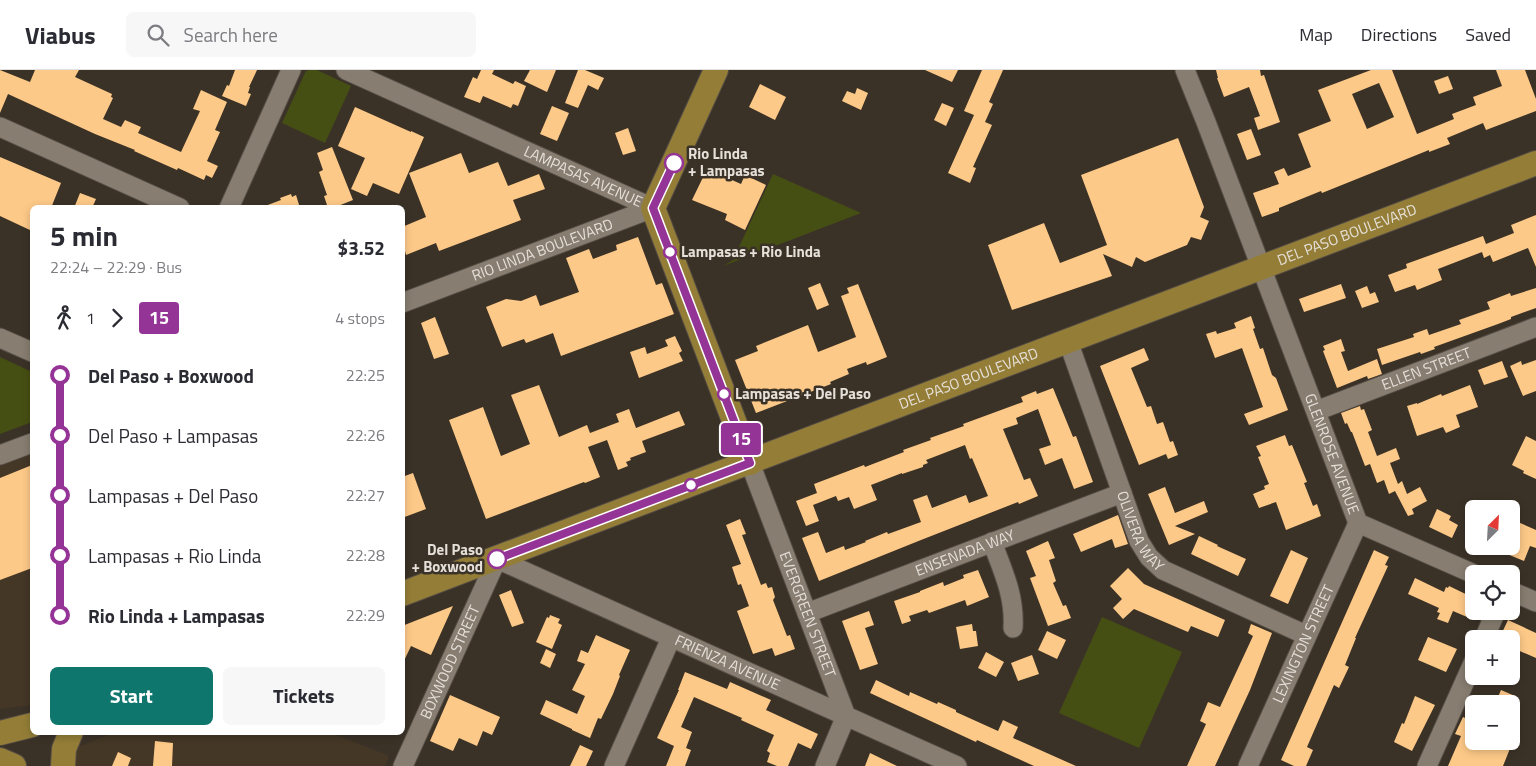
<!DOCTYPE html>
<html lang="en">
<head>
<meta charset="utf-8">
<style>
	body { margin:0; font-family:"Titillium Web",sans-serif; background:#f7f7f7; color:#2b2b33; height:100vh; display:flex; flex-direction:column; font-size:19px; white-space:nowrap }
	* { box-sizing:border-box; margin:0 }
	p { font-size:16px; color:#7c7c81 }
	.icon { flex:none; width:28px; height:28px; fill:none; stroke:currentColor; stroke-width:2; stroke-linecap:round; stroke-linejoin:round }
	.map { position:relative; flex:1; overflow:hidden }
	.drawer { position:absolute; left:30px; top:135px; width:375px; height:530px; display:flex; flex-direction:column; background:#fff; border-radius:8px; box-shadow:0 2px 8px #0003 }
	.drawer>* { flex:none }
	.badge { padding:0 10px; border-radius:4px; font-size:18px; line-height:32px }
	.needle { width:32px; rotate:24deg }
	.fabs { position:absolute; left:1465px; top:430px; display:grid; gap:10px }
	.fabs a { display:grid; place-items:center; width:55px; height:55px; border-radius:8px; background:#fff; box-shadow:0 2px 8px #0003; font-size:25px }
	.map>.badge { position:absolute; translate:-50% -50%; box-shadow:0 0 0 2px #fff }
	.legs { display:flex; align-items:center; gap:8px; height:55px; padding:0 20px; font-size:16px }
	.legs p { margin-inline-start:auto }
	.summary { display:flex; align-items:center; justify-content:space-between; height:85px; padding:0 20px }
	h1 { font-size:28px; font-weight:700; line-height:38px }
	.cta { display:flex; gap:10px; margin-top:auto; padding:10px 20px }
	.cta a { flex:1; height:58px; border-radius:8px; background:#0f766e; color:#fff; font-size:20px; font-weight:700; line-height:58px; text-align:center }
	.cta a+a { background:#f7f7f7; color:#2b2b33 }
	ul { padding:0 20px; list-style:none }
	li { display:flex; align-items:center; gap:18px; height:60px; font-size:19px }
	li i { display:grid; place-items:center; width:8px; height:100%; margin:0 6px; background:currentColor }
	li i::after { content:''; width:12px; height:12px; margin:-6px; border:4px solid; border-radius:50%; background:#fff }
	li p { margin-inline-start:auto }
	li:first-child i { background:linear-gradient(#0000 50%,currentColor 0) }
	li:last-child i { background:linear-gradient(currentColor 50%,#0000 0) }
	header { display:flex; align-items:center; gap:30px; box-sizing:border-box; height:70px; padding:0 25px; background:#fff; border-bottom:1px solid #e1e1e2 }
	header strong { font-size:24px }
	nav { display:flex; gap:28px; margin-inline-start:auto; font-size:18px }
	.search { width:350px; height:45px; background:#f7f7f7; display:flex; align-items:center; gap:12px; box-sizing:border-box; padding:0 18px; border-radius:8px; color:#7c7c81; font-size:19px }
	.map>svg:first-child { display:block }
	.built { fill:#443726 }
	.green { fill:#464f13 }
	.building { fill:#fdc988; fill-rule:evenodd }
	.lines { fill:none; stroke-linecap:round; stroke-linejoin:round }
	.minor-casing { stroke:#554d45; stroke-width:21 }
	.major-casing { stroke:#554d45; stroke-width:26 }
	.minor { stroke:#877d70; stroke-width:19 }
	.major { stroke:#947e37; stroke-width:24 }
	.line-1-casing { stroke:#fff; stroke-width:11 }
	.line-1 { stroke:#953497; stroke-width:8 }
	.stop-1-dot { fill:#fff; stroke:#953497; stroke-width:2.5 }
	.labels { text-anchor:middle; stroke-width:5; stroke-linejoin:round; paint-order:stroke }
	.stop-label { font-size:15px; font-weight:bold; fill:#e6e0da; stroke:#3b3227; text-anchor:start }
	.street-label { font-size:15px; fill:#e6e0da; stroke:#3b3227 }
</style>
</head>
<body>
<header>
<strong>Viabus</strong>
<div class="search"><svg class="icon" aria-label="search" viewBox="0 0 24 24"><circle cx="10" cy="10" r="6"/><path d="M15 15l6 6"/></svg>Search here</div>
<nav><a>Map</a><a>Directions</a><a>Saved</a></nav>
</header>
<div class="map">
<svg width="1536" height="696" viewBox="0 0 1536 696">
	<rect width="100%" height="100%" fill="#3b3227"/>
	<g class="built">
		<polygon points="32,381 32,635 0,639 0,393"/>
		<polygon points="334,662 334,664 389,686 385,696 72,696 70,680 113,663"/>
	</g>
	<g class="green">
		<polygon points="310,0 317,0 351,16 325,73 282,53 306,1"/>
		<polygon points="773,104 861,143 723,196 733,190"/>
		<polygon points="0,287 32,302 32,352 0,364"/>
		<polygon points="1102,547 1182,582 1139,678 1059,643"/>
	</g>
	<g class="building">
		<polygon points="0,0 30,12 35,0 79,0 75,7 112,24 111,27 113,28 103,49 121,57 125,50 141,57 138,63 181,82 200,41 193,39 201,20 227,32 215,60 220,62 207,91 218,96 212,108 206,105 204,110 178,98 177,100 134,81 135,80 95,64 8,24 0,43"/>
		<polygon points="235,0 257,0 249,17 250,17 248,23 251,24 246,36 222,26 227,15 229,16"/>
		<polygon points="481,0 494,0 492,4 513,14 515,11 526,16 518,36 513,34 511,38 483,26 480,33 464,27 473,7 477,9"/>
		<polygon points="530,0 556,0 547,22 524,11"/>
		<polygon points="578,0 585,0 604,8 598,20 588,15 578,38 565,33"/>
		<polygon points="925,0 958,0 952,12"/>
		<polygon points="982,0 1003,0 989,32 993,34 985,52 992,55 973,97 976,98 970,113 948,103 974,45 964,41"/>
		<polygon points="1216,0 1260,0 1261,6 1264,5 1280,52 1258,60 1254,48 1260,46 1249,17 1224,27 1217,8 1218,8"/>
		<path d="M1371,0H1392L1417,64L1454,49L1452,44L1476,35L1473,27L1502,16L1496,0H1525L1536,29V41L1486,60L1483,53L1447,68L1450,74L1429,82V80L1322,123L1321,121L1279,138V141L1262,147L1253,123L1279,114L1274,102L1284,98L1288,106L1311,97L1298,64L1331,51L1318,20ZM1379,13L1394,47L1367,59L1352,24Z"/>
		<polygon points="1448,6 1453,19 1439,24 1434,11"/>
		<polygon points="760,14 786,27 775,50 749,37"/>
		<polygon points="857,18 868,23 861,40 842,31 847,21 855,24"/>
		<polygon points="942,33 954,38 946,56 934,50"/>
		<polygon points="552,36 569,43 557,71 540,64"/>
		<polygon points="355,37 411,62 411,61 424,67 399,124 373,113 367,126 351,119 365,88 338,76"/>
		<polygon points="628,58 636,81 623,85 615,63"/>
		<polygon points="1251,59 1261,85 1247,90 1237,64"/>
		<polygon points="1178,68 1204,137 1200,147 1209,151 1201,170 1191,167 1187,175 1145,192 1136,187 1132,197 1103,184 1112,206 1012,240 988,175 1044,153 1060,193 1107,175 1081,105"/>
		<polygon points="332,77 353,130 333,138 328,138 324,126 327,125 319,102 323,100 317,83"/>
		<polygon points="461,83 469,103 498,92 508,116 539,104 545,119 513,130 521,150 439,181 436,173 406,185 405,181 402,182 402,157 426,147 409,103"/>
		<polygon points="0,87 61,113 51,138 32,138 32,161 0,146"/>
		<polygon points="707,99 741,114 745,105 766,115 745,160 725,150 727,144 692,130"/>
		<polygon points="80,123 96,129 92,138 74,138"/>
		<polygon points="291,124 292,127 296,125 300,138 266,138 265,136 281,130 280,128"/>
		<polygon points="1536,145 1536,197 1528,178 1493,192 1490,185 1484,188 1482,182 1438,199 1442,210 1417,220 1415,215 1395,222 1388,205 1407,198 1406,194 1483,166 1486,174 1514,163 1511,155"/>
		<polygon points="638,167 656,215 662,213 674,244 561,286 553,263 526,273 524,269 502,277 486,237 506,229 521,231 536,225 540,236 579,222 566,188 589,179 593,189 617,180 616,175"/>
		<polygon points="820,213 829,235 817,240 808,218"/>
		<polygon points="858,214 887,287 867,295 866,292 847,299 849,304 830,312 831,314 756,343 735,290 758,281 756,276 808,255 818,282 856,267 841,226 849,223 847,218"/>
		<polygon points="1341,214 1346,228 1304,242 1299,229"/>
		<polygon points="1367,216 1370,224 1375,222 1379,232 1362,238 1355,221"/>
		<polygon points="1536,218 1536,238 1511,247 1511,249 1498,254 1434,277 1435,279 1421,284 1420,282 1382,295 1377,279 1414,267 1413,264 1427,259 1429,265 1461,254 1459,250 1490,239 1487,232 1510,223 1511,226"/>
		<polygon points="1251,246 1255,258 1253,259 1260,279 1263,278 1272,305 1276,308 1288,340 1249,355 1244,344 1263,337 1242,278 1215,288 1206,264 1216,261 1217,264 1236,258 1234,253"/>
		<polygon points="435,247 449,284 434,289 421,253"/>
		<polygon points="675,266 682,281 679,283 683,291 639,308 630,282 645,277 647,284 668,276 665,270"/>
		<polygon points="1341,269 1345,281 1341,282 1348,301 1377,289 1382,304 1368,309 1367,306 1337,318 1323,281 1325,280 1323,276"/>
		<polygon points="1144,278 1149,290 1131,298 1147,337 1151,336 1157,354 1163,352 1170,372 1173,371 1178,385 1168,389 1166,384 1139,395 1100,296"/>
		<polygon points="1536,290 1536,321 1523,326 1510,296 1521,291 1522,295"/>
		<polygon points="1502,291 1508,307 1484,315 1478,300"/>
		<polygon points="539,315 559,367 587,355 590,363 619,352 616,344 629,339 636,358 679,341 685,355 642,371 646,382 630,388 631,390 626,392 628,396 618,400 607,370 588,377 600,407 585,413 584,412 486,449 449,350 483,337 501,386 530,374 511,325"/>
		<polygon points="1470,315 1478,337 1456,345 1460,357 1446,363 1443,357 1417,366 1407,336 1417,333 1417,334 1441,324 1442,326"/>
		<polygon points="1053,318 1073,367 1076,366 1093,412 1074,419 1062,388 1045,395 1039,379 1051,375 1038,339 1016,348 1018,354 1003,359 1024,410 1030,408 1038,426 1019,434 1018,432 921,470 819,511 802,468 818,462 826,483 844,476 845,480 866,472 865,471 887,462 888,464 921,452 913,430 927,425 932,438 966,425 969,433 988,426 972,388 970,389 965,375 926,390 928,393 923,395 923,397 902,404 902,403 871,415 877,430 854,439 849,427 838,431 836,426 813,435 819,451 806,456 796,431 817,423 814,414 864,395 865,397 904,382 903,380 931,370 930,368 964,356 963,354 1023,332 1021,327 1036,321 1037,324"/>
		<polygon points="1360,336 1361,340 1364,339 1372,360 1368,362 1377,386 1396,378 1400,389 1390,393 1398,414 1402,411 1407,424 1420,417 1427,431 1412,439 1414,444 1408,446 1395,421 1389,424 1384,410 1377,413 1370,394 1365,396 1352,362 1351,362 1347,353 1345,354 1341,343"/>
		<polygon points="1285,365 1289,376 1292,375 1307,412 1304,413 1313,436 1317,434 1321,446 1286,460 1276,432 1259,438 1253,424 1265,419 1264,416 1269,414 1258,387 1261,386 1256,376"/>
		<polygon points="1526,366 1536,371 1536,409 1523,403 1524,401 1512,395"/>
		<polygon points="32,395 32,498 0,510 0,408"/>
		<polygon points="413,403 426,439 402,448 402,407"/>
		<polygon points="1165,417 1175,443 1204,431 1208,442 1175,456 1195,464 1169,475 1148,424"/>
		<polygon points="1437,439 1451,446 1449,450 1458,455 1452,468 1429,457"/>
		<polygon points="1118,445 1128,474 1115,478 1112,469 1081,482 1073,464"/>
		<polygon points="740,449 746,464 742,465 761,515 766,513 768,518 772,517 775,527 773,530 787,566 790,565 795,579 775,586 772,578 753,584 737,541 749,536 741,514 738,515 732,497 741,494 726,455"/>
		<polygon points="1511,449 1536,460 1536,478 1530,476 1524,491 1490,477 1511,476"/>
		<polygon points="1199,466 1218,475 1217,476 1246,489 1238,506 1191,484"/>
		<polygon points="1048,471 1055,488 1049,490 1056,511 1053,513 1063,536 1066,535 1071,548 1048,556 1030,508 1036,506 1026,481"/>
		<polygon points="1291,480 1308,488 1288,534 1270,526"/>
		<polygon points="1374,480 1389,487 1385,495 1388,496 1355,568 1356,568 1345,595 1349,597 1339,618 1334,615 1307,677 1313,680 1306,696 1294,696 1281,690"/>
		<polygon points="1128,498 1144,514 1225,550 1218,567 1191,556 1188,562 1134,539 1123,549 1113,538 1122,529 1110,516"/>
		<polygon points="978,500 989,527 967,536 965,530 929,543 927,540 909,546 911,551 902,554 894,531 920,522 920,521 943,512 944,516 964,508 963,505"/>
		<polygon points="1415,508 1444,522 1446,517 1448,518 1449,516 1474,528 1474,550 1453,541 1448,553 1437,549 1440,543 1437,542 1439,538 1408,524"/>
		<polygon points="511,520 524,553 512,557 499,525"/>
		<polygon points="453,536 431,585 411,576 402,595 402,556"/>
		<polygon points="869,541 874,555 865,558 878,594 860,600 842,551"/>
		<polygon points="550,545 560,549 558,553 562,555 552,579 536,572 547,547 549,548"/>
		<polygon points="1508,550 1536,563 1536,588 1515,579 1520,569 1499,569"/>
		<polygon points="972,554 973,561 976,561 978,576 960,579 956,557"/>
		<polygon points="1251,554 1272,563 1250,620 1215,696 1187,696 1206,654 1200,651 1208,632 1220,637 1253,566 1248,563"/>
		<polygon points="1047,561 1066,570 1057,589 1038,580"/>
		<polygon points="596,565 630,580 619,605 620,606 613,624 601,649 598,648 590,668 572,660 572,659 540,644 546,630 577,644 585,626 572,620 585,594 577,591 581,580 588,583"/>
		<polygon points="1428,567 1457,579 1446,602 1418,590"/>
		<polygon points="546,579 556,584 550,598 540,593"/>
		<polygon points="986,582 1004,592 996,607 978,598"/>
		<polygon points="1032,585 1039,604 1018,611 1011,593"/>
		<polygon points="685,602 727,619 730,612 771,630 766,640 818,664 811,679 798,673 788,696 777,696 767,692 770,683 767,681 774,665 741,650 742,648 694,627 681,657 692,662 686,678 691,680 685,696 666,696 674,676 657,668 679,620 678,620"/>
		<polygon points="876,610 909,626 910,622 937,634 938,632 956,640 956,642 998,661 1003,650 1018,657 1013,668 1076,696 1034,696 977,670 976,672 870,623"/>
		<polygon points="1501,620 1515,626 1512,634 1495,634"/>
		<polygon points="450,625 500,647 492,665 483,661 477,676 459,668 453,681 430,671"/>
		<polygon points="1415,626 1435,635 1412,681 1394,672 1402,653 1404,654"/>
		<polygon points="1463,647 1474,652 1474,671 1513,671 1503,696 1448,696 1461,666 1455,664"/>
		<polygon points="155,671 173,673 172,696 153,696"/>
		<polygon points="580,675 593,681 586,696 570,696"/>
		<polygon points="118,682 131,688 128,696 112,696"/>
		<polygon points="870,683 897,696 865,696"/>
	</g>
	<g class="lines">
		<g class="minor-casing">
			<g id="minor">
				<path id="s1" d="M346,0L653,138"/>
				<path id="s2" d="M1185,0L1206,52L1358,453L1474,504"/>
				<polyline points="0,57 180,138"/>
				<polyline points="229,138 291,0"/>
				<path id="s3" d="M402,233L653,138"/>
				<polyline points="0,268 32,282"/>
				<path id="s4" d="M1068,271L1139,471L1149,487L1163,500L1306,565"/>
				<path id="s5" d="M1316,341L1536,257"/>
				<polyline points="0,385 32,373"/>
				<path id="s6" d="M750,393L846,646L825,696"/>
				<path d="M992,472C1003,501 1015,526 1013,558"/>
				<polyline points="1511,521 1536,532"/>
				<path id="s7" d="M807,543L1122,423"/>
				<polyline points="1484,569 1496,541"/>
				<path id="s8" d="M403,696L497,489L957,696"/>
				<polyline points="614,696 671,568"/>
				<path id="s9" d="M1248,696L1358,453"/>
				<polyline points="1427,696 1474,591"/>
			</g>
		</g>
		<g class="major-casing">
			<g id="major">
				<polyline points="716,0 653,138 750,393"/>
				<path id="s10" d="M402,524L1536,93"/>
				<polyline points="0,663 32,655"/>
				<polyline points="0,690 14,696"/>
				<polyline points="63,696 64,679 71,662"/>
			</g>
		</g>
		<use href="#minor" class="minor"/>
		<use href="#major" class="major"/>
	</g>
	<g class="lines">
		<g class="line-1-casing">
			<polyline id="line-1" points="497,489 750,393 653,138 674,93"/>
		</g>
		<use href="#line-1" class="line-1"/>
	</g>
	<g class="stop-1-dot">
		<circle cx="674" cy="93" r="9"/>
		<circle cx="670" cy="182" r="6"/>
		<circle cx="724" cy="324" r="6"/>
		<circle cx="691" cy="415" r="6"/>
		<circle cx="497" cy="489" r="9"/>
	</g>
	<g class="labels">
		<g class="stop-label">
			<text x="688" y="89">Rio Linda<tspan x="688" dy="17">+ Lampasas</tspan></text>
			<text x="681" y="187">Lampasas + Rio Linda</text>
			<text x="735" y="329">Lampasas + Del Paso</text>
			<text x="483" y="485" text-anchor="end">Del Paso<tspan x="483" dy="17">+ Boxwood</tspan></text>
		</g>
		<g class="street-label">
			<text dy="5" stroke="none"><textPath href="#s1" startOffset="260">LAMPASAS AVENUE</textPath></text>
			<text dy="5" stroke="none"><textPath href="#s10" startOffset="1011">DEL PASO BOULEVARD</textPath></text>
			<text dy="5" stroke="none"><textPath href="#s3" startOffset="150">RIO LINDA BOULEVARD</textPath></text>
			<text dy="5" stroke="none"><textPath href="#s5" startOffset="118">ELLEN STREET</textPath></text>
			<text dy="5" stroke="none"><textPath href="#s10" startOffset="606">DEL PASO BOULEVARD</textPath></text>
			<text dy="5" stroke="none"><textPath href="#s2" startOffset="411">GLENROSE AVENUE</textPath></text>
			<text dy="5" stroke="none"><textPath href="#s4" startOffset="204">OLIVERA WAY</textPath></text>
			<text dy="5" stroke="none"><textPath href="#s7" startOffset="169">ENSENADA WAY</textPath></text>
			<text dy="5" stroke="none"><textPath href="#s6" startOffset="162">EVERGREEN STREET</textPath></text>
			<text dy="5" stroke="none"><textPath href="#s9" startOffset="134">LEXINGTON STREET</textPath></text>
			<text dy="5" stroke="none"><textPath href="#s8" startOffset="114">BOXWOOD STREET</textPath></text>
			<text dy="5" stroke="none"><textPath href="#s8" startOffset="480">FRIENZA AVENUE</textPath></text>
		</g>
	</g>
</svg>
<div class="fabs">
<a><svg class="needle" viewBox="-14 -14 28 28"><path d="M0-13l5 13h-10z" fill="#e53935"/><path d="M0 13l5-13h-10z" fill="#7c7c81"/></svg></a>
<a><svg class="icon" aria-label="locate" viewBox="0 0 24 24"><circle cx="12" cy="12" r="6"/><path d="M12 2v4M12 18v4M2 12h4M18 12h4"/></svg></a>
<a>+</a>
<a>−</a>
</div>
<b class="badge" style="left:741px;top:369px;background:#953497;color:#fff">15</b>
<section class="drawer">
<div class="summary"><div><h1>5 min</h1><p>22:24 – 22:29 · Bus</p></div><b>$3.52</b></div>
<div class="legs"><svg class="icon" aria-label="walk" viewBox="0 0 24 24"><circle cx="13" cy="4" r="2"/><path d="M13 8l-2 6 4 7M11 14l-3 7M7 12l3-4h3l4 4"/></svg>1<svg class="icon" aria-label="forward" viewBox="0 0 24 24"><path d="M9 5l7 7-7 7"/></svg><b class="badge" style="background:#953497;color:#fff">15</b><p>4 stops</p></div>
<ul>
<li><i style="color:#953497"></i><b>Del Paso + Boxwood</b><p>22:25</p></li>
<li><i style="color:#953497"></i><span>Del Paso + Lampasas</span><p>22:26</p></li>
<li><i style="color:#953497"></i><span>Lampasas + Del Paso</span><p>22:27</p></li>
<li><i style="color:#953497"></i><span>Lampasas + Rio Linda</span><p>22:28</p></li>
<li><i style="color:#953497"></i><b>Rio Linda + Lampasas</b><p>22:29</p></li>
</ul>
<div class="cta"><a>Start</a><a>Tickets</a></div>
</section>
</div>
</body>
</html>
